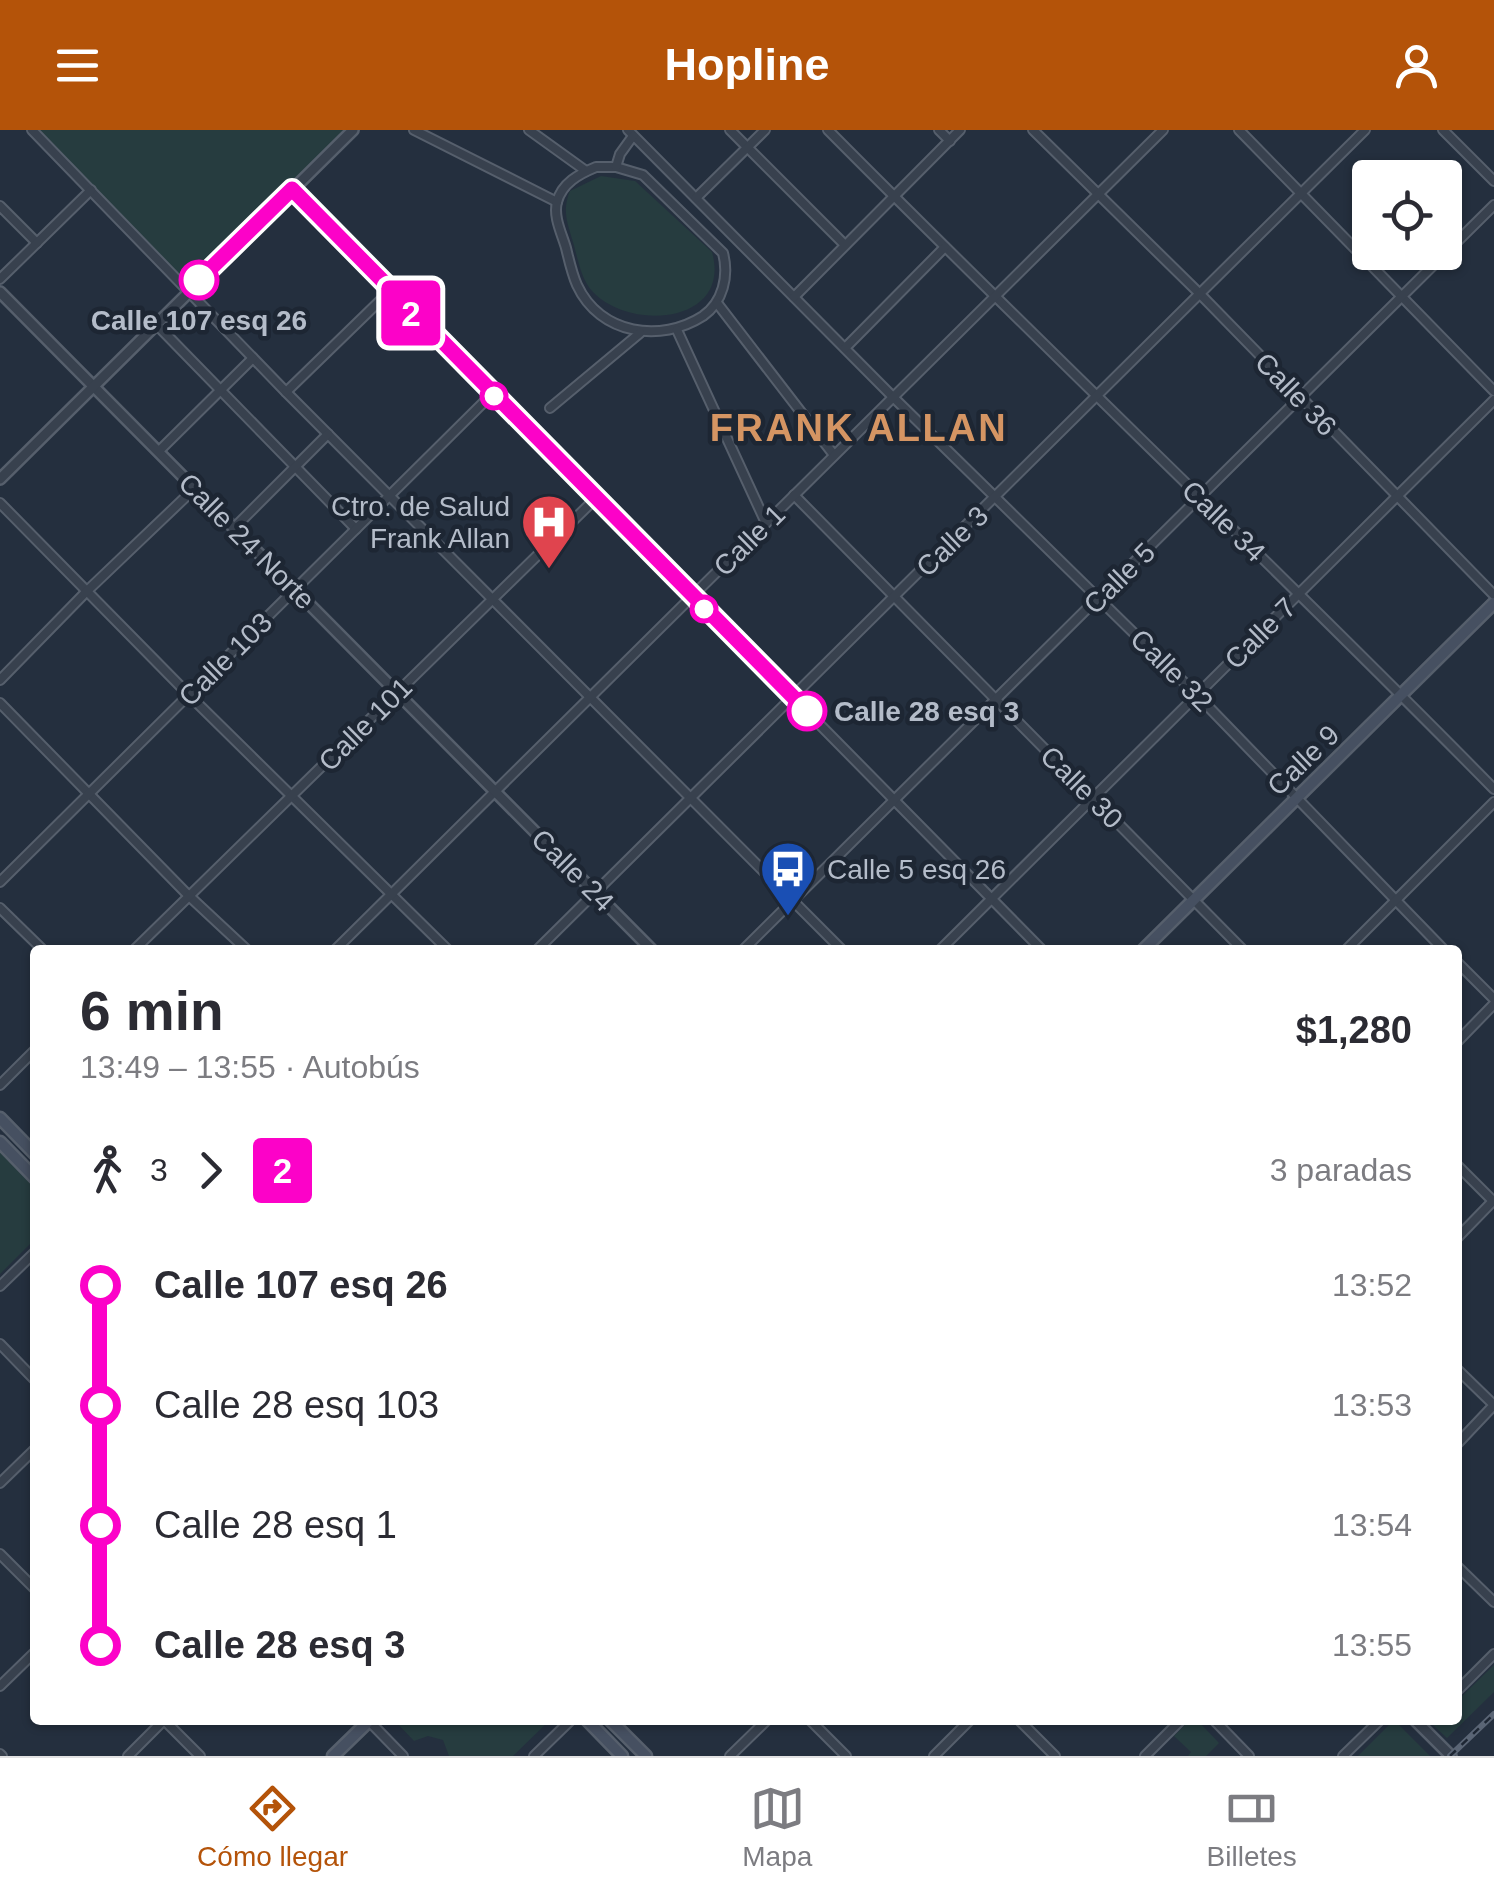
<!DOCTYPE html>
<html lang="es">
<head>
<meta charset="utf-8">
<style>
	body { margin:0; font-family:Arial,sans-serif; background:#f7f7f7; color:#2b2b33; height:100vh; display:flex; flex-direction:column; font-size:38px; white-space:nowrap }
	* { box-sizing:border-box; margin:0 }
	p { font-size:32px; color:#7c7c81 }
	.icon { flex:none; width:55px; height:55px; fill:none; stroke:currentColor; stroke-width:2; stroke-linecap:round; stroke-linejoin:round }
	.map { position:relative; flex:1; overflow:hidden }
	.sheet { position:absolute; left:30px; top:815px; width:1432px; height:780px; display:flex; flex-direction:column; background:#fff; border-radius:10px; box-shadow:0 2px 8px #0004 }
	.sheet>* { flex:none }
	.badge { padding:0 20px; border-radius:8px; font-size:35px; line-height:65px }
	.controls { position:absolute; left:1352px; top:30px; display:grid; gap:20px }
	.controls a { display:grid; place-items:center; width:110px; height:110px; border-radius:10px; background:#fff; box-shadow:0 2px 8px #0004; font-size:50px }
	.map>.badge { position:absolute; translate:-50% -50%; box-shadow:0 0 0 5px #fff }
	.legs { display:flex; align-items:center; gap:15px; height:110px; padding:0 50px; font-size:32px }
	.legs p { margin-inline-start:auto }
	.summary { display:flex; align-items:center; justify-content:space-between; height:170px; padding:0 50px }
	h1 { font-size:55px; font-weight:700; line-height:75px }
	ul { padding:0 50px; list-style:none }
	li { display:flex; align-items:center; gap:35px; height:120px; font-size:38px }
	li i { display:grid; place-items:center; width:15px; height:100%; margin:0 12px; background:currentColor }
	li i::after { content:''; width:25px; height:25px; margin:-12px; border:8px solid; border-radius:50%; background:#fff }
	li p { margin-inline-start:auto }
	li:first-child i { background:linear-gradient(#0000 50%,currentColor 0) }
	li:last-child i { background:linear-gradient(currentColor 50%,#0000 0) }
	header { display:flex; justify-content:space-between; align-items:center; height:130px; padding:0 50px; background:#b45309; color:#fff; font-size:45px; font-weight:700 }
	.dock { display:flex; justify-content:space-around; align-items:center; height:140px; border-top:2px solid #e1e1e2; background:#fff; font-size:28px; color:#7c7c81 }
	.dock a { display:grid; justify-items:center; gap:5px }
	.dock .active { color:#b45309 }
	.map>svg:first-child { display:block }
	.green { fill:#263c3f }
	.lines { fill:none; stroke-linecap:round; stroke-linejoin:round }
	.minor-casing { stroke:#565f6c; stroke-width:12 }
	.tertiary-casing { stroke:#565f6c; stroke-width:14 }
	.secondary-casing { stroke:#565f6c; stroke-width:15 }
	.minor { stroke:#38414e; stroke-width:8 }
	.tertiary { stroke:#38414e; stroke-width:9 }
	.secondary { stroke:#465061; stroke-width:10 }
	.rail-casing { stroke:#5a6575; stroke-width:6 }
	.rail { stroke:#1d2633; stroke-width:2.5; stroke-dasharray:8; stroke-linecap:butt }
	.line-1-casing { stroke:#fff; stroke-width:22 }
	.line-1 { stroke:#fc02c8; stroke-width:15 }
	.stop-1-dot { fill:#fff; stroke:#fc02c8; stroke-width:5 }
	.labels { text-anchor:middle; stroke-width:9; stroke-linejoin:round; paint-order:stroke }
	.stop-label { font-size:28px; font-weight:bold; fill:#b4bcc9; stroke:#1d2633 }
	.street-label { font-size:28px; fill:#b4bcc9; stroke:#1d2633 }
	.poi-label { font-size:28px; fill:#b4bcc9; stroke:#1d2633; text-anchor:end }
	.district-label { font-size:38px; font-weight:bold; letter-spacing:2.5px; fill:#d59563; stroke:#1d2633 }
</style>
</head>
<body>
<header><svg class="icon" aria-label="menu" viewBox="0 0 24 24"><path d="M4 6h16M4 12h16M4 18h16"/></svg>Hopline<svg class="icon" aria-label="person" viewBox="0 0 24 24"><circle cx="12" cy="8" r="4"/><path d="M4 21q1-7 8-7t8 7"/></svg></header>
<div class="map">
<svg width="1494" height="1626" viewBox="0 0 1494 1626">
	<rect width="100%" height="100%" fill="#242f3e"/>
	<g class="green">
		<polygon points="35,0 346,0 189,155"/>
		<path d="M601,46L635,51L712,122C732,193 631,202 593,162C581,150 578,129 573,112C567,92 562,80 570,61Z"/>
		<polygon points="0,1021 35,1057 35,1109 0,1144"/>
		<polygon points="1494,1535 1494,1562 1447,1608 1433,1595 1437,1590 1458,1590 1458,1570"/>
		<polygon points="394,1590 550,1590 513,1626 449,1626 443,1610 428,1606 414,1611"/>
		<polygon points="1394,1590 1430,1626 1358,1626"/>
		<polygon points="1189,1591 1198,1591 1219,1613 1206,1626 1188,1626 1191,1622 1174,1606"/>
	</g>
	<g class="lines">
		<g class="minor-casing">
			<g id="minor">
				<polyline points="32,0 286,262 842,820"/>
				<polyline points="414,0 557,72"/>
				<polyline points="529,0 586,41"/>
				<polyline points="628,0 893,267 1197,565 1444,820"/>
				<polyline points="730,0 845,115"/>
				<path d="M828,0C1048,222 1275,436 1494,659"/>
				<polyline points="939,0 950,11"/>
				<polyline points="1033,0 1200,164 1494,465"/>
				<polyline points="1239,0 1494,261"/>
				<polyline points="1443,0 1494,51"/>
				<path d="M596,37H616L643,45L723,123C729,146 723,172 703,186C661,213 600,205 577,155C572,144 569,130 566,118C562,104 553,87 557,72C562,53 579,44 596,37Z"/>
				<polyline points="616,37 620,24 633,6"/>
				<polyline points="292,59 1042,820"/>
				<polyline points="696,68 765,0"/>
				<polyline points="0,76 37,113"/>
				<polyline points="0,149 91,60"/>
				<polyline points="794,167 960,0"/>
				<polyline points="717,173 834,325"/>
				<polyline points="155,193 356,399"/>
				<polyline points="677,200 766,393"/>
				<polyline points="845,218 945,117"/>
				<polyline points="286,262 390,161"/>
				<polyline points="550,278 640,203"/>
				<polyline points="159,321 253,228"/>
				<polyline points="794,365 1243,820"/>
				<polyline points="0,373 189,565 448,820"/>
				<polyline points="234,398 328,304"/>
				<polyline points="0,550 87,461 195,358"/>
				<polyline points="0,573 188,765 247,820"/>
				<polyline points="0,752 492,264"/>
				<polyline points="0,778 43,820"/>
				<polyline points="134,820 595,369"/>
				<polyline points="335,820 1163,0"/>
				<polyline points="537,820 1365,0"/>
				<polyline points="743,820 1494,75"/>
				<polyline points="940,820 1494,270"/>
				<polyline points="1346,820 1494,672"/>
				<polyline points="1458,833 1494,869"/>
				<polyline points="1458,911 1494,874"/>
				<polyline points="0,955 35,920"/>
				<polyline points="1458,1036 1494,1072"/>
				<polyline points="1458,1107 1494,1070"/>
				<polyline points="0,1156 35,1122"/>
				<polyline points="0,1214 35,1250"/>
				<polyline points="1458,1240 1494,1275 1458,1313"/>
				<polyline points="0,1353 35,1319"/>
				<polyline points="0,1424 35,1459"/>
				<polyline points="1458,1437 1494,1472"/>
				<polyline points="0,1556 35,1522"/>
				<polyline points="1458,1560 1494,1524"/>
				<polyline points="368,1590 403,1626"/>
				<polyline points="810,1590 846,1626"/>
				<polyline points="1019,1590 1055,1626"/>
				<polyline points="1214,1590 1249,1626"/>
				<polyline points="0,1624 2,1626"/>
				<polyline points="128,1626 164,1590 200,1626"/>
				<polyline points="534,1626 571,1590"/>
				<polyline points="730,1626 767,1590"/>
				<polyline points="934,1626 970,1590"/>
				<polyline points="1145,1626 1181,1590"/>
				<polyline points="1343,1626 1380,1590"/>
			</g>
		</g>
		<g class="tertiary-casing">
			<g id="tertiary">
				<polyline points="0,162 652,820"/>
				<polyline points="0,349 353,0"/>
				<polyline points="1415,1590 1451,1626"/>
			</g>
		</g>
		<g class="secondary-casing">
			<g id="secondary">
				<polyline points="1143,820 1494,473"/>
				<polyline points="0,988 35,1024"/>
				<polyline points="0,1012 35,1048"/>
				<polyline points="587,1590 622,1626"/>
				<polyline points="610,1590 646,1626"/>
				<polyline points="333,1626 370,1590"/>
			</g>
		</g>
		<use href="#minor" class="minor"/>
		<use href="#tertiary" class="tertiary"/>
		<use href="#secondary" class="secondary"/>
		<g class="rail-casing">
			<polyline id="rail" points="1450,1626 1494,1584"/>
		</g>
		<use href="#rail" class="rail"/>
	</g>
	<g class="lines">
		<g class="line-1-casing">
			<polyline id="line-1" points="199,150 292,59 807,581"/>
		</g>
		<use href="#line-1" class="line-1"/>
	</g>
	<defs>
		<g id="hospital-pin" transform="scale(2.875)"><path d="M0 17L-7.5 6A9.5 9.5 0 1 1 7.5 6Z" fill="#e0444e" stroke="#1d2633"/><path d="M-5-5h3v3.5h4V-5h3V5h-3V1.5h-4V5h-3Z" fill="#fff"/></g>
		<g id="bus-pin" transform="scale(2.875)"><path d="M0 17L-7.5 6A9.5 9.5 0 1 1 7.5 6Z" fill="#1a4fb4" stroke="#1d2633"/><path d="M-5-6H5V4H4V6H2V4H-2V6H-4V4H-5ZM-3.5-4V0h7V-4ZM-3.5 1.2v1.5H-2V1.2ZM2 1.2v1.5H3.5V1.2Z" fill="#fff"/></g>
	</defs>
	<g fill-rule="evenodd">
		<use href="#hospital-pin" x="549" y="392"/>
		<use href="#bus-pin" x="788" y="739"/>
	</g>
	<g class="stop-1-dot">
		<circle cx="199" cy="150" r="18"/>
		<circle cx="494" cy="266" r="12"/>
		<circle cx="704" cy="479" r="12"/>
		<circle cx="807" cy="581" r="18"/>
	</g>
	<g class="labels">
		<g class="stop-label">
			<text x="199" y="200">Calle 107 esq 26</text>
			<text x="834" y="591" text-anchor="start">Calle 28 esq 3</text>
		</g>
		<g class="street-label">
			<text transform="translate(1296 264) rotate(46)" y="10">Calle 36</text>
			<text transform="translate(1224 391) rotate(44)" y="10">Calle 34</text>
			<text transform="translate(749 410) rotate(-45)" y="10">Calle 1</text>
			<text transform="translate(247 411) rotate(45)" y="10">Calle 24 Norte</text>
			<text transform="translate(952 411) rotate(-44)" y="10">Calle 3</text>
			<text transform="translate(1119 448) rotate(-45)" y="10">Calle 5</text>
			<text transform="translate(1260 503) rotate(-45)" y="10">Calle 7</text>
			<text transform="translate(225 529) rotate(-45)" y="10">Calle 103</text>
			<text transform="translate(1172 540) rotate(45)" y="10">Calle 32</text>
			<text transform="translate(365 594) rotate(-45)" y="10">Calle 101</text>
			<text transform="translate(1303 630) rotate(-44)" y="10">Calle 9</text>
			<text transform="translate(1082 657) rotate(45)" y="10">Calle 30</text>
			<text transform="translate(573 740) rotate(45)" y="10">Calle 24</text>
		</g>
		<g class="poi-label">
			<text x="510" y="386">Ctro. de Salud<tspan x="510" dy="32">Frank Allan</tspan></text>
			<text x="827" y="749" text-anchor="start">Calle 5 esq 26</text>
		</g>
		<g class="district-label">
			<text x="859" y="311">FRANK ALLAN</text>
		</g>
	</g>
</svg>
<div class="controls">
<a><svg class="icon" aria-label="locate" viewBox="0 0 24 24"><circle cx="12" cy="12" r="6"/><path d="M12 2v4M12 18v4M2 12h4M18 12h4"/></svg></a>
</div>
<b class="badge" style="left:411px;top:183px;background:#fc02c8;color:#fff">2</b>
<section class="sheet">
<div class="summary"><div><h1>6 min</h1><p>13:49 – 13:55 · Autobús</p></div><b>$1,280</b></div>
<div class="legs"><svg class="icon" aria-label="walk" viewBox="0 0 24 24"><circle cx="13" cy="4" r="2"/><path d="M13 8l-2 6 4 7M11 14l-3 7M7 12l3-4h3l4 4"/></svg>3<svg class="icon" aria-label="forward" viewBox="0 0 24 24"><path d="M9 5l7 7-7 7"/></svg><b class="badge" style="background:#fc02c8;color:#fff">2</b><p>3 paradas</p></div>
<ul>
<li><i style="color:#fc02c8"></i><b>Calle 107 esq 26</b><p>13:52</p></li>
<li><i style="color:#fc02c8"></i><span>Calle 28 esq 103</span><p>13:53</p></li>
<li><i style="color:#fc02c8"></i><span>Calle 28 esq 1</span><p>13:54</p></li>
<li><i style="color:#fc02c8"></i><b>Calle 28 esq 3</b><p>13:55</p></li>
</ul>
</section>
</div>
<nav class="dock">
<a class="active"><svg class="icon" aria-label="directions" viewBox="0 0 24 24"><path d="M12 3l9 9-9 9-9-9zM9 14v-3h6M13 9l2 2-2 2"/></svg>Cómo llegar</a>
<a><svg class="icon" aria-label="map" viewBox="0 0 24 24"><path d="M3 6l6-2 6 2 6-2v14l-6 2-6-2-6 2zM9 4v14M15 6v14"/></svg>Mapa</a>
<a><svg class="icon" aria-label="tickets" viewBox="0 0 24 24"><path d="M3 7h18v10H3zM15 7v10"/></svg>Billetes</a>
</nav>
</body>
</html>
